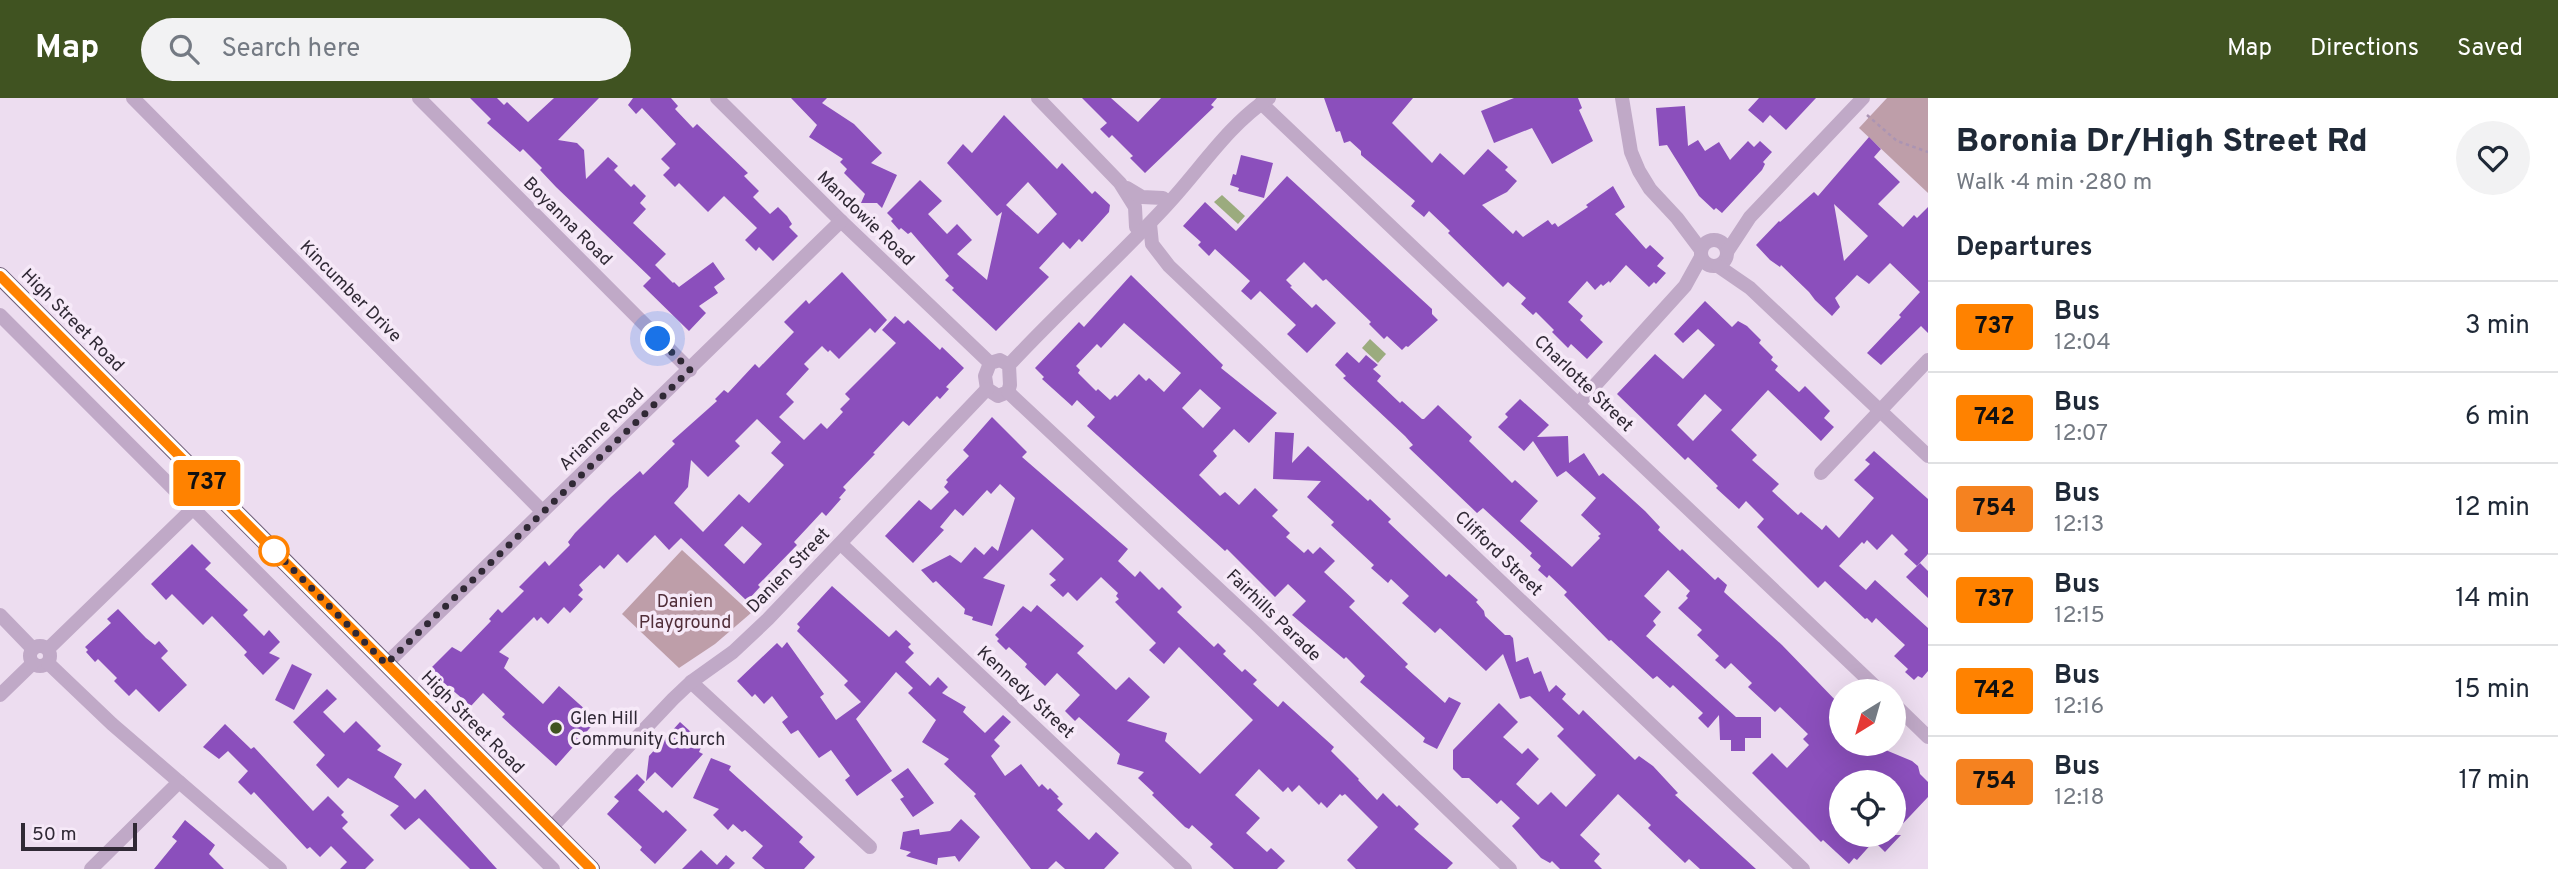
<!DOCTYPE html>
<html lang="en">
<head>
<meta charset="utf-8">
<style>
	body { margin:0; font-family:Overpass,sans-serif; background:#f2f2f3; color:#1f2937; height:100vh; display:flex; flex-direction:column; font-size:26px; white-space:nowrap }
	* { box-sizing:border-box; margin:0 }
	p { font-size:23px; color:#747a83 }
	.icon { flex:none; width:38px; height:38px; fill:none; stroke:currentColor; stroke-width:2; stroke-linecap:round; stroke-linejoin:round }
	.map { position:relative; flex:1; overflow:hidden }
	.drawer { display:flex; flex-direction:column; background:#fff; width:630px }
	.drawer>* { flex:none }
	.badge { padding:0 14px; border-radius:5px; font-size:24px; line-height:46px }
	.needle { width:46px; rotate:217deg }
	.tools { position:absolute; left:1829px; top:581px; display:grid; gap:14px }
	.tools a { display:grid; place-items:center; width:77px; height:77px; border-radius:50%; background:#fff; box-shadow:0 7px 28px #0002; font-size:35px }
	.scale { position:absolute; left:21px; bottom:18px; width:116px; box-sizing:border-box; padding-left:7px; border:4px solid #302935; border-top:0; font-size:19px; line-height:24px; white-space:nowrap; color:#302935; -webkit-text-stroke:5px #f6e9f8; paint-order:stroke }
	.you { position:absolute; width:35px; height:35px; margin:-18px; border:5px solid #fff; border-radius:50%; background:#1a73e8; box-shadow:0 0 0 10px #1a73e833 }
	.map>.badge { position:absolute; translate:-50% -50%; box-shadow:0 0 0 4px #fff }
	h2 { padding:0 28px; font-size:26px; line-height:63px }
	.round { display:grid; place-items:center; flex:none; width:74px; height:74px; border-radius:37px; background:#f2f2f3 }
	.summary { display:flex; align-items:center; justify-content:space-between; height:119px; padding:0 28px }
	h1 { font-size:33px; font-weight:800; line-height:52px }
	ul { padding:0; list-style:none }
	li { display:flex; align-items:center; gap:21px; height:91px; padding:0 28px; border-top:2px solid #e0e1e3 }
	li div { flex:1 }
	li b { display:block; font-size:26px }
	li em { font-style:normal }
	li .badge { min-width:77px; font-weight:700; text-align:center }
	header { display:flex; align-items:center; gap:42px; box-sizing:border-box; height:98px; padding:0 35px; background:#405321; color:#fff }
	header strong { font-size:33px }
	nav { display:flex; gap:38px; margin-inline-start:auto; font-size:24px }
	.search { width:490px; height:63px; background:#f2f2f3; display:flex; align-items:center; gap:18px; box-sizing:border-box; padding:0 24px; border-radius:38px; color:#747a83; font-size:26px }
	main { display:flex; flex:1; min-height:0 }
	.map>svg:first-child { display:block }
	.green { fill:#be9ea9 }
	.water { fill:#9bab7e }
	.building { fill:#8b4fbc; fill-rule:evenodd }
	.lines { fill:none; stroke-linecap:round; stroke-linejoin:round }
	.path { stroke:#ab94b3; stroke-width:2.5; stroke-dasharray:3.5 3.5; stroke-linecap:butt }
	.minor { stroke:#c0a9c7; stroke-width:14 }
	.primary { stroke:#6c5b76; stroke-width:18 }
	.line-casing { stroke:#fff; stroke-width:16 }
	.line { stroke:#ff8200; stroke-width:10 }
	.walk { stroke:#302935; stroke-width:7; stroke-dasharray:0 12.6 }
	.stop-dot { fill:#fff; stroke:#ff8200; stroke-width:3.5 }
	.poi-dot { fill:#405321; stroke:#f6e9f8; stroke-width:2.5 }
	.labels { text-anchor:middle; stroke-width:7; stroke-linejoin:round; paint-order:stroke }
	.street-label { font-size:18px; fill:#302935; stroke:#f6e9f8 }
	.park-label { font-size:18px; fill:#512e39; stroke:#f6e9f8 }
	.poi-label { font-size:18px; fill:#302935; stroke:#f6e9f8; text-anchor:start }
</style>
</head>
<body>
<header>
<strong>Map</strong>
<div class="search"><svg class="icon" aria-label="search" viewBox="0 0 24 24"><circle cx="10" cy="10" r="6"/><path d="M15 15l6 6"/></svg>Search here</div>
<nav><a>Map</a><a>Directions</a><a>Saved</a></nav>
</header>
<main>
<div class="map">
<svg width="1928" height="771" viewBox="0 0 1928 771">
	<rect width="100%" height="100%" fill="#edddf0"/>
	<g class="green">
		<polygon points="1887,0 1928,0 1928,95 1859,30"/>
		<polygon points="682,452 751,515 715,546 679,570 622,516"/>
	</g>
	<g class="water">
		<polygon points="1222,97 1245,118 1238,126 1214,104"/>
		<polygon points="1370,241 1386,256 1378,265 1362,250"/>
	</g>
	<g class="building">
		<polygon points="470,0 497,0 504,7 507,4 528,24 554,0 599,0 558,42 577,45 584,52 586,81 608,59 618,68 614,72 631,89 634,86 646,98 640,105 646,111 633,125 666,156 655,167 673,185 674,184 679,189 713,164 725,181 714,189 718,195 699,208 706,215 689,233 643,188 651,180 556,89 540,72 542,70 523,51 520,54 487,25 491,21"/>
		<polygon points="633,0 671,0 678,8 675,11 693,30 697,26 748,75 744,78 759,93 753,99 770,116 778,109 787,118 792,126 789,129 798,138 773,163 759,149 756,153 745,142 757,130 724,98 708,114 679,85 675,89 663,77 670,70 661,61 676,46 642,10 636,16 628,7"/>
		<polygon points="791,0 827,0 822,5 854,26 882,55 871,65 897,77 882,110 877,105 861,105 865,96 844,75 847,71 840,64 843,61 809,39 817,27"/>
		<polygon points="1082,0 1111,0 1138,24 1161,0 1217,0 1211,7 1214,9 1145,75 1130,60 1133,58 1112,37 1109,40 1100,31 1107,25"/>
		<polygon points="1324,0 1413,0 1392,25 1432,65 1440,55 1464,77 1488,51 1508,69 1505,72 1517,83 1507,94 1482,107 1513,136 1516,132 1523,139 1548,122 1552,127 1555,125 1558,129 1588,109 1586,107 1613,88 1625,109 1615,116 1646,151 1650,147 1664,160 1657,168 1666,175 1656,186 1654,184 1649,189 1626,167 1610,185 1609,183 1603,188 1601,186 1595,192 1587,183 1568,204 1583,218 1580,222 1603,244 1587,261 1571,246 1568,250 1552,234 1554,232 1536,214 1533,217 1521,206 1526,200 1508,184 1503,189 1448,135 1450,133 1429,113 1424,119 1411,108 1415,103 1361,57 1361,53 1350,43 1344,45 1340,33 1336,34"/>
		<polygon points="1514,0 1578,0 1582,10 1579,12 1593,43 1552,66 1532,30 1494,45 1481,13"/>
		<polygon points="1759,0 1816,0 1786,32 1770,17 1763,25 1748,12"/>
		<polygon points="1685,8 1688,48 1698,42 1705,53 1719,44 1730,62 1748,43 1754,49 1760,43 1772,54 1763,64 1765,66 1762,72 1722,115 1716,110 1714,112 1699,98 1667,47 1659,48 1656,10"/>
		<path d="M1004,17L1057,71L1062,65L1092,96L1095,93L1110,107L1109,114L1082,144L1079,141L1070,151L1063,144L1039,170L1049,179L996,233L952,192L954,190L945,182L949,178L911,134L908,136L901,130L899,132L891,123L893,121L887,115L920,82L942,103L928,116L947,136L957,126L972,142L957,156L987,182L1002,114L997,118L947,65L963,46L972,55ZM1028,84L1057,116L1038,136L1006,107Z"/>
		<path d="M1869,39L1881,51L1874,59L1900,84L1878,106L1903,129L1914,117L1917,120L1928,109V235L1921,228L1881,267L1867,255L1901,219L1899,217L1920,194L1890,165L1869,186L1857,177L1835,200L1840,209L1832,218L1815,202L1809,194L1781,167L1780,169L1770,162L1756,147L1779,123L1780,124L1814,94L1818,98ZM1834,106L1868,138L1844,163Z"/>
		<polygon points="1241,57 1273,65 1264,100 1238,93 1239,90 1230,87 1233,76 1236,77"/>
		<polygon points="1287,78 1432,211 1432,216 1438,222 1408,249 1406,248 1402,252 1387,238 1384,241 1369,226 1371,224 1326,181 1323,183 1304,164 1286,182 1292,188 1290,189 1312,210 1316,206 1336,225 1307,255 1287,236 1296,227 1260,193 1251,202 1241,193 1250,183 1215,151 1209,158 1198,147 1201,144 1183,128 1205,104 1236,133"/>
		<path d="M842,174L887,222L875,235L870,230L839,261L830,252L828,254L822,248L804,266L809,271L786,296L794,304L779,319L804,342L821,325L827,331L843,314L840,311L850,301L845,296L896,245L882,232L895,218L904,226L908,222L940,252L942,249L964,270L946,289L949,291L940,301L937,298L909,328L903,323L873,355L875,356L843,389L846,392L839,400L841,401L826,418L822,414L794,444L797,447L758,487L760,489L747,503L681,440L669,452L655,437L627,465L618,456L604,471L600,467L579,487L583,492L578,497L583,501L570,515L564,509L548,526L541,519L537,523L534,519L499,554L509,560L504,570L543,606L559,588L597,622L556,668L502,619L505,616L483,595L471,608L429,572L452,549L461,554L491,523L489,521L498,511L502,515L524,493L519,489L545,463L549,468L570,447L568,444L575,435L611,399L640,373L643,377L675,346L672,343L717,303L715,301L724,292L728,295L755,266L759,270L794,234L784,224L806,202L809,206ZM757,321L781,344L771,355L784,367L749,405L739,396L703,434L674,405L688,389L691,362L708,379L740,348L735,343ZM742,428L762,446L744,466L724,447Z"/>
		<path d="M1131,177L1223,267L1221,270L1277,315L1249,345L1234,331L1213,353L1217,358L1199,377L1220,398L1225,394L1239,407L1255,390L1278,412L1272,418L1290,435L1286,439L1304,455L1308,451L1313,456L1320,449L1335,463L1324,474L1355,503L1349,509L1408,566L1405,569L1445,605L1449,599L1461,605L1437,651L1423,644L1425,640L1360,584L1365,578L1346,559L1344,561L1292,517L1306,503L1288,486L1275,499L1227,451L1225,453L1087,328L1095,319L1077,302L1072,308L1042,281L1044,279L1035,270L1079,224L1084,229ZM1124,225L1181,275L1164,294L1149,280L1146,283L1139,276L1117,299L1115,297L1110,302L1098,291L1096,293L1078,275L1080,272L1076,268L1097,246L1101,250ZM1200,291L1221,310L1203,330L1182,310Z"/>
		<path d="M1705,203L1732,229L1738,223L1747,228L1761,242L1759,245L1773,259L1771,262L1778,268L1775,272L1799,294L1805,288L1830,313L1824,320L1834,329L1821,343L1768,292L1731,332L1757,357L1752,362L1779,386L1772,393L1798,417L1801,414L1822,432L1826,427L1839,440L1874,400L1854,382L1870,366L1865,362L1874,353L1928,401V456L1917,468L1904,456L1908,452L1892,436L1877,452L1867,442L1864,446L1862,444L1839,468L1866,492L1875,482L1928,530V573L1922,580L1918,578L1914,582L1905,574L1908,571L1894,558L1905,547L1892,535L1876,520L1872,525L1867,520L1865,521L1825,483L1818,490L1757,429L1764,421L1746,403L1739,411L1716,390L1718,388L1688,359L1685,362L1617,296L1655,256L1683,281L1715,247L1698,231L1683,245L1674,236ZM1705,296L1722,312L1693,343L1677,327Z"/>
		<polygon points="1347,254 1359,265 1366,257 1378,267 1373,271 1381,278 1377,283 1400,305 1402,303 1422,321 1424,321 1438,307 1472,339 1469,343 1512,385 1515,382 1538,403 1520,423 1572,469 1600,440 1598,438 1601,436 1581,417 1596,400 1566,373 1557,379 1533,343 1524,353 1498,329 1508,319 1505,316 1520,301 1549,327 1537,339 1568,338 1569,365 1584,355 1599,378 1603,375 1645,413 1660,429 1658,432 1680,453 1682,451 1715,482 1718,479 1727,487 1724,494 1782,547 1841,608 1841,646 1880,646 1888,653 1912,663 1918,668 1920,676 1928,684 1928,699 1894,735 1894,684 1841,684 1841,737 1901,737 1885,754 1874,743 1857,762 1854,760 1849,766 1823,742 1821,744 1752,675 1772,655 1787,670 1809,647 1803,641 1808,636 1780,609 1775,614 1748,589 1752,585 1731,565 1725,571 1715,562 1719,558 1697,537 1702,532 1678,510 1688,500 1686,498 1690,493 1668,472 1644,498 1661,514 1653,523 1656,527 1646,538 1736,619 1761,619 1761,640 1745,640 1745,653 1731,653 1731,642 1720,642 1719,617 1708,630 1698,620 1703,615 1673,587 1670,590 1657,578 1653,581 1611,542 1609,543 1564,497 1567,494 1549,477 1547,480 1538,472 1541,468 1530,458 1532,455 1483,410 1477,415 1409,350 1413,347 1405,338 1343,280 1346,278 1335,267"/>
		<polygon points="992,319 1027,354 1022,359 1128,451 1118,463 1135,479 1140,473 1159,492 1162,489 1182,509 1177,514 1214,549 1218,545 1226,553 1223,556 1242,574 1245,571 1257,582 1253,586 1278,609 1283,603 1334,649 1331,653 1359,681 1358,682 1377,702 1383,695 1397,709 1399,707 1419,726 1414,731 1453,765 1447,771 1356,771 1347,762 1378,729 1345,696 1342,698 1340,696 1327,710 1321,704 1319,707 1299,687 1292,694 1288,689 1283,694 1259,671 1235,697 1260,720 1246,735 1267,754 1271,750 1285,763 1277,771 1234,771 1210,749 1213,746 1192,727 1189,731 1185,729 1152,697 1154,695 1138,680 1144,674 1117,666 1120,656 1079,619 1075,623 1065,613 1080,597 1057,575 1045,588 1025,569 1027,566 1009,549 1006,552 997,543 999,541 995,537 1023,508 1031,514 1037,507 1084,548 1077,555 1116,592 1129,579 1150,599 1127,623 1167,635 1165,643 1200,676 1253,622 1179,549 1164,566 1149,552 1156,545 1115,504 1119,501 1116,498 1118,495 1101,479 1077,503 1068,494 1063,499 1050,487 1056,482 1049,476 1064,461 1032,431 983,480 1005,487 992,528 972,522 973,519 964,516 965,511 936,483 933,485 921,472 950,457 961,465 975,449 984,457 992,448 998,453 1015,400 1000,386 991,396 987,392 963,418 955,411 940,429 944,432 913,465 885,438 919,402 931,412 949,394 944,389 948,384 946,382 969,358 963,352"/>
		<polygon points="1275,334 1294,335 1292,365 1308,348 1368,403 1370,401 1391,421 1388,424 1446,479 1449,476 1478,502 1476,504 1484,513 1485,518 1505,537 1510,537 1513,540 1516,564 1528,559 1534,576 1541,573 1549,594 1556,587 1566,596 1562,601 1579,617 1583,612 1635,662 1639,658 1653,668 1678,695 1675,697 1756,771 1700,771 1689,761 1685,765 1648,730 1651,727 1618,696 1580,737 1600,756 1594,763 1602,771 1560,771 1552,763 1550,765 1541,760 1512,728 1520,720 1501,702 1497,706 1469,680 1462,680 1453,671 1453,652 1499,605 1518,624 1503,639 1522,656 1528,650 1539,661 1516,686 1538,707 1551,694 1566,709 1596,677 1557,638 1564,631 1530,598 1520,601 1503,556 1486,573 1440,530 1435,535 1402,505 1409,498 1391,481 1388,485 1371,470 1374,467 1331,427 1334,424 1307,399 1321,383 1273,381"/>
		<polygon points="192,446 211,465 205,471 248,512 243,517 264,538 269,532 280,544 269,555 280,560 263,577 244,557 247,554 212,518 203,527 172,496 166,502 151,486"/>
		<polygon points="1920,465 1928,473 1928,500 1906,479"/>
		<polygon points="832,488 889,539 896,532 911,546 908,549 914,555 905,564 930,588 938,579 948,589 942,595 966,609 963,614 985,635 1003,617 1011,624 994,642 1000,648 991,658 1005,678 1021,666 1039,689 1042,686 1048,692 1050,690 1059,699 1057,700 1063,706 1057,712 1089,742 1096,734 1119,755 1104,771 1065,771 1056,763 1048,771 1031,771 974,698 976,696 944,666 949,661 922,644 936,622 908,595 913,590 896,574 856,621 892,673 857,698 845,682 850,678 831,652 819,660 798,632 791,636 782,624 788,619 772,598 764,606 755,596 752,599 737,583 777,545 782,550 787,544 824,596 820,599 836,622 861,604 844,587 848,583 797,533 800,529 797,526"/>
		<polygon points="118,511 146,540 155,547 159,543 168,553 161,560 187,587 159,614 136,591 129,598 114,583 117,580 98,561 95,564 86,554 88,552 85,549 111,525 107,521"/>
		<polygon points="292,566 312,576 294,612 275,602"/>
		<polygon points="327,591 337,601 323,614 344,635 356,623 381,648 377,652 402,666 394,679 415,701 425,691 497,771 470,771 419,720 405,732 390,717 399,708 348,680 338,690 316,667 325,657 293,624"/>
		<polygon points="680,624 703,645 699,654 703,656 672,690 655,674 646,683 649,658"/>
		<polygon points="225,626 251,651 254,649 313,713 328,698 344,714 341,717 348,724 342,730 374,762 365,771 340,771 347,764 331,748 320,759 310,749 307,751 254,694 251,697 238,684 248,673 228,653 219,661 203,649"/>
		<polygon points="711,660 731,668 729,672 803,739 799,744 815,759 804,771 765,771 752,760 763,748 745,732 742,734 733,726 728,732 713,717 719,711 693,700"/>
		<polygon points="908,670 934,705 913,719 900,701 904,699 891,682"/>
		<polygon points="637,676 645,684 638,692 663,715 666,712 687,732 655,766 640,752 642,749 607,716 619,703 614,699"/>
		<polygon points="961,721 980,739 959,764 955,758 938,760 937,767 906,758 911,754 900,751 903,734 919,731 920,737 950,733"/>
		<polygon points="185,722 215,747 209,756 224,771 154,771 177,743 172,739"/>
		<polygon points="701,752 717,767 726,757 735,765 729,771 682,771"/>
	</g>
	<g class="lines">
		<polyline class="path" points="1867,17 1897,43 1928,54"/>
		<g class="minor">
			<polyline points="133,0 542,413"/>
			<polyline points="419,0 690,272"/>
			<polyline points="717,0 841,123 990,265"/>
			<polyline points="1038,0 1120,85 1135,109 1136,129"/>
			<polyline points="1622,0 1631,54 1639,73 1650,91 1677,120 1701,152"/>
			<polyline points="1261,5 1880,593"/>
			<polyline points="1127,90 1142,99 1163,100"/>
			<polyline points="1150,126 1152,146 1169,168 1803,771"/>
			<circle cx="1714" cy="155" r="13"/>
			<polyline points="1727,154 1750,119 1863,0"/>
			<polyline points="1718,168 1750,190 1928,358"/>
			<polyline points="0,217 553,771"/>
			<polygon points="1000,262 1009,267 1010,287 1008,294 998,298 987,291 985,278 990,265"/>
			<path d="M1009,267C1060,212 1115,163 1166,108C1200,72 1227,28 1269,0"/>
			<polyline points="1008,294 1255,525 1510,771"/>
			<polyline points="1578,306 1685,188 1701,159"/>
			<polyline points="1821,375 1928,262"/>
			<polyline points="841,446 1185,771"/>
			<polyline points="0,517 33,551"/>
			<circle cx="40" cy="558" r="10"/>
			<polyline points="48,551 213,391"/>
			<polyline points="48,565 112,626 280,771"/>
			<polyline points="386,566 841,123"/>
			<polyline points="691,584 870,749"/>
			<polyline points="0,597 33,565"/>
			<polyline points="1894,606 1928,639"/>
			<polyline points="550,731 673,601 691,584 733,554 768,521 987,291"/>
			<polyline points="91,771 179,684"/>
		</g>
		<polyline class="primary" points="0,178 591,771"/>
	</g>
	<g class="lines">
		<g class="line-casing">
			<polyline id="line" points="0,178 591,771"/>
		</g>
		<use href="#line" class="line"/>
		<polyline class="walk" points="274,453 271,449 386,566 690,272 658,241"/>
	</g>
	<circle class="stop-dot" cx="274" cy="453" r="14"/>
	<circle class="poi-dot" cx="556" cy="630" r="7"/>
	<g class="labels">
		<g class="street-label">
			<text transform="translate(866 120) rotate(44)" y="6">Mandowie Road</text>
			<text transform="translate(568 123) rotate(45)" y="6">Boyanna Road</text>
			<text transform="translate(351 193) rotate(45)" y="6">Kincumber Drive</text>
			<text transform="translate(73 222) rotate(45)" y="6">High Street Road</text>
			<text transform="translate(1584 285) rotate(44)" y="6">Charlotte Street</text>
			<text transform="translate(601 331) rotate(-44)" y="6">Arianne Road</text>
			<text transform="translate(1499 455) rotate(44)" y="6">Clifford Street</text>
			<text transform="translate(788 472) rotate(-46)" y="6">Danien Street</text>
			<text transform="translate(1274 517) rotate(44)" y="6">Fairhills Parade</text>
			<text transform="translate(1026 594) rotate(43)" y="6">Kennedy Street</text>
			<text transform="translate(473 624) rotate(45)" y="6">High Street Road</text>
		</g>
		<g class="park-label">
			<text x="685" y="509">Danien<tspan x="685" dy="21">Playground</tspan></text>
		</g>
		<g class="poi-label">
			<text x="570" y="626">Glen Hill<tspan x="570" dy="21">Community Church</tspan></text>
		</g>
	</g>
</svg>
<div class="tools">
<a><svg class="needle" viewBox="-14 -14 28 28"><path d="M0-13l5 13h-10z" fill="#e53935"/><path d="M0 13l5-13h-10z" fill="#747a83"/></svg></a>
<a><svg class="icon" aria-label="locate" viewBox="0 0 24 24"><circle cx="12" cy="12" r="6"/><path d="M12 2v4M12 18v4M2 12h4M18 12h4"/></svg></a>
</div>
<div class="scale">50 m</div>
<div class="you" style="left:658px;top:241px"></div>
<b class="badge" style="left:207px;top:385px;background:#ff8200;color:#111">737</b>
</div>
<section class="drawer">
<div class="summary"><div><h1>Boronia Dr/High Street Rd</h1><p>Walk · 4 min · 280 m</p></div><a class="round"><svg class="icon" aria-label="heart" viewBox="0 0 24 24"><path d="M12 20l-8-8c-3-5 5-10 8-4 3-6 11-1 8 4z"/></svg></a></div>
<h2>Departures</h2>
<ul>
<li><span class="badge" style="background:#ff8200;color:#111">737</span><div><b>Bus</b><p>12:04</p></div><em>3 min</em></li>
<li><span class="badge" style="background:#ff8200;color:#111">742</span><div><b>Bus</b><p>12:07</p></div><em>6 min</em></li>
<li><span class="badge" style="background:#f58220;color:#111">754</span><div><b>Bus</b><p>12:13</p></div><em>12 min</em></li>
<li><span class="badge" style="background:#ff8200;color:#111">737</span><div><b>Bus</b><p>12:15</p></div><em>14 min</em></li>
<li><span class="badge" style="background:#ff8200;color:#111">742</span><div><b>Bus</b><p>12:16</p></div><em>15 min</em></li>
<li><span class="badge" style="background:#f58220;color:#111">754</span><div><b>Bus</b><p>12:18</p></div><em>17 min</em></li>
</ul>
</section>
</main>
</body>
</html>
